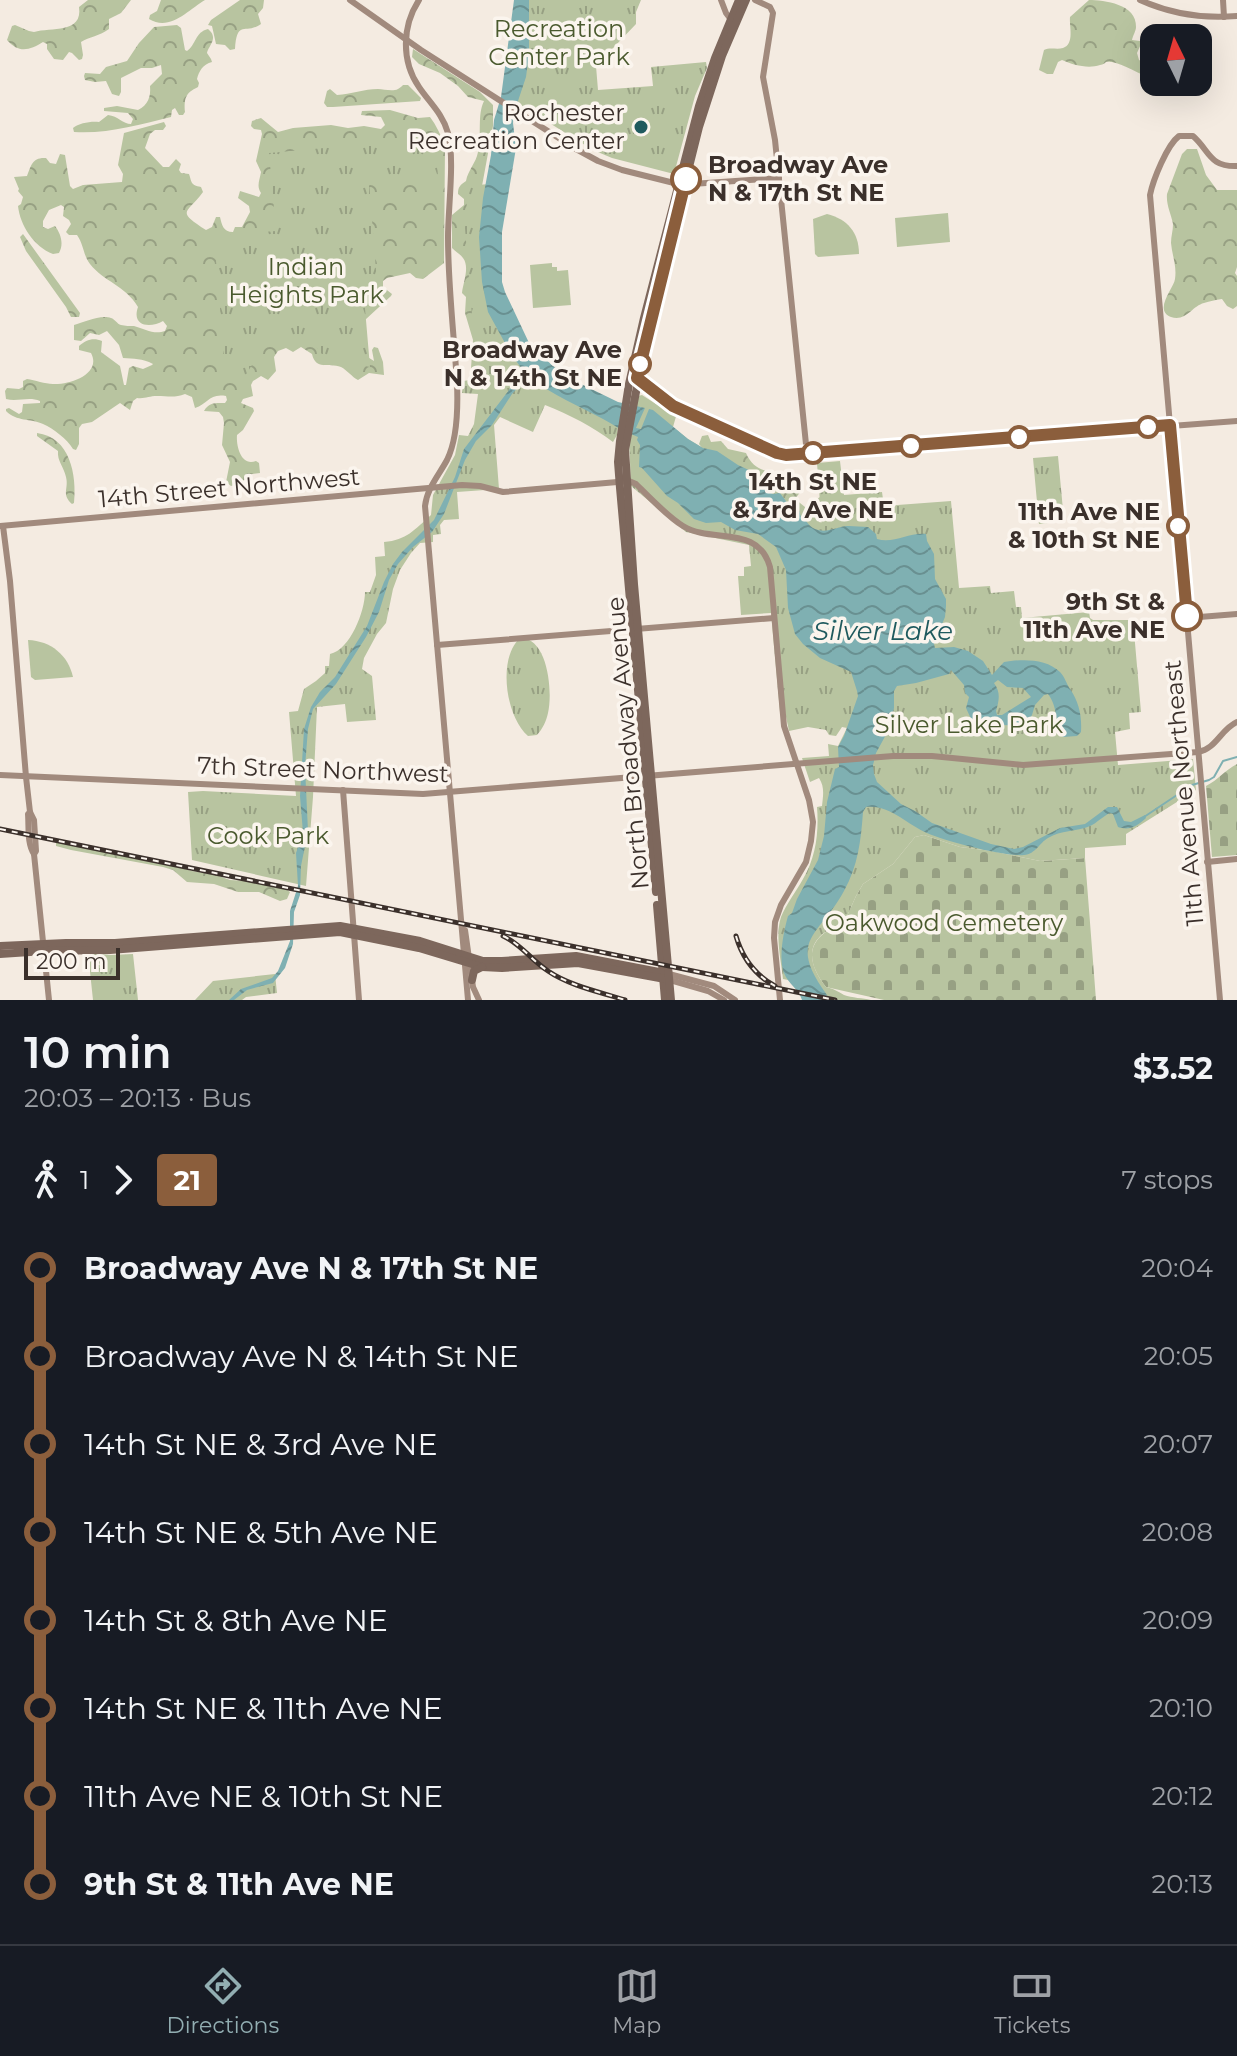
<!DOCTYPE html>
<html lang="en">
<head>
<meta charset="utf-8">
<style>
	body { margin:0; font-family:Montserrat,sans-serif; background:#20242c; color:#f1f3f6; height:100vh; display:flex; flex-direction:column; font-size:30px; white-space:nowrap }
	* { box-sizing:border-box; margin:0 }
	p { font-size:26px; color:#9ea1a6 }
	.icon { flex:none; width:44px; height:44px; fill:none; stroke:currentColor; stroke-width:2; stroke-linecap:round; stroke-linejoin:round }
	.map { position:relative; height:1000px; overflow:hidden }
	.sheet { display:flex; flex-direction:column; background:#171b24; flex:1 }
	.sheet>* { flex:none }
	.badge { padding:0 16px; border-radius:6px; font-size:28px; line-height:52px }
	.needle { width:52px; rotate:355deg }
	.fabs { position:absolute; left:1140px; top:24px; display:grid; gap:16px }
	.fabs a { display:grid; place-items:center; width:72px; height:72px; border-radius:16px; background:#171b24; box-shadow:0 8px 32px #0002; font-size:40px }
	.scale { position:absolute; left:24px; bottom:20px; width:96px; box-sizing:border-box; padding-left:8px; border:4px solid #3b302b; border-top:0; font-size:22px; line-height:28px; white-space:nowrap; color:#3b302b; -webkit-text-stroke:6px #fbf5ee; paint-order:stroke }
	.map>.badge { position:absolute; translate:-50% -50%; box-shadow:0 0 0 4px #fff }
	.legs { display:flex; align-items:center; gap:12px; height:88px; padding:0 24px; font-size:26px }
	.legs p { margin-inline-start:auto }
	.overview { display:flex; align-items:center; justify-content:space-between; height:136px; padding:0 24px }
	h1 { font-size:44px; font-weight:600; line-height:60px }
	ul { padding:0 24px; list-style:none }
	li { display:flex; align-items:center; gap:28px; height:88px; font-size:30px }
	li i { display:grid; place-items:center; width:12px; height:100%; margin:0 10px; background:currentColor }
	li i::after { content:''; width:20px; height:20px; margin:-10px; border:6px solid; border-radius:50%; background:#171b24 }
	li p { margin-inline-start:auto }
	li:first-child i { background:linear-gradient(#0000 50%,currentColor 0) }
	li:last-child i { background:linear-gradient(currentColor 50%,#0000 0) }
	.dock { display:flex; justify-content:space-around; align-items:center; height:112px; border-top:2px solid #363941; background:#171b24; font-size:22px; color:#9ea1a6 }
	.dock a { display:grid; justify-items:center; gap:4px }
	.dock .current { color:#92aeb2 }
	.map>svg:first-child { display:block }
	.grass { fill:#b8c4a0 }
	.forest { fill:url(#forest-crowns) }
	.cemetery { fill:url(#cemetery-stones) }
	.park { fill:url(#park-tufts) }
	.water { fill:url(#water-waves); fill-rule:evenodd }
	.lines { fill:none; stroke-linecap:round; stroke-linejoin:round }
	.stream { stroke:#7fb0b2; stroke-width:2 }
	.secondary { stroke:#a18a7d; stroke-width:6 }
	.primary { stroke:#7d675c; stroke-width:8 }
	.rail-casing { stroke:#3b302b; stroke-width:5 }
	.rail { stroke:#fbf5ee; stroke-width:2; stroke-dasharray:6; stroke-linecap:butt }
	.line-1-casing { stroke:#fff; stroke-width:18 }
	.line-1 { stroke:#8b5e3c; stroke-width:12 }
	.poi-dot { fill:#1f5a5e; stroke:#fbf5ee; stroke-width:3 }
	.stop-1-dot { fill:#fff; stroke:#8b5e3c; stroke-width:4 }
	.labels { text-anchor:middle; stroke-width:7; stroke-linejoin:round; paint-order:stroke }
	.park-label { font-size:24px; fill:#4a5a2e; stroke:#fbf5ee }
	.poi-label { font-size:24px; fill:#3b302b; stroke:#fbf5ee; text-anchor:end }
	.stop-label { font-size:24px; font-weight:bold; fill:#3b302b; stroke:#fbf5ee; text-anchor:end }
	.street-label { font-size:24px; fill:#3b302b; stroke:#fbf5ee }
	.water-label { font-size:26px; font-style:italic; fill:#1f5a5e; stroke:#fbf5ee }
</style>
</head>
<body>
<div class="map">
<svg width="1237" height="1000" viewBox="0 0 1237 1000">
	<defs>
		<pattern id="forest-crowns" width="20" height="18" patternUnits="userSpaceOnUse" patternTransform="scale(2)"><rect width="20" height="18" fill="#b8c4a0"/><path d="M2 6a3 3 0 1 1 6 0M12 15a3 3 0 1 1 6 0" fill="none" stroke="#97a083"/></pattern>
		<pattern id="cemetery-stones" width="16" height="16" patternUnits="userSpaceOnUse" patternTransform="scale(2)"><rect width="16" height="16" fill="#b8c4a0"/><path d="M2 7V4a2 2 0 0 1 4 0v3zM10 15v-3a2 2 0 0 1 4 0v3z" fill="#97a083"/></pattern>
		<pattern id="park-tufts" width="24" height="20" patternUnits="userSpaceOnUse" patternTransform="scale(2)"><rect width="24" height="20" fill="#b8c4a0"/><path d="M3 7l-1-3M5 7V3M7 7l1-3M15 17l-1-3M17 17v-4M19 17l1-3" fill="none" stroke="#97a083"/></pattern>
		<pattern id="water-waves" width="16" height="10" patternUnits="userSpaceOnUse" patternTransform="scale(2)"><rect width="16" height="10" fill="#7fb0b2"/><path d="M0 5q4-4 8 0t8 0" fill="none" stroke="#699091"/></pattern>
	</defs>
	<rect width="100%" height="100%" fill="#f4ebe1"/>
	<g class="grass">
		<polygon points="948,213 950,242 897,247 895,218"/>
		<path d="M827,214C847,219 859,232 859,254L818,257L815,254L813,219Z"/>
		<polygon points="552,263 552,267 557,267 557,271 568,270 571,305 533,308 530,265"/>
		<path d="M28,640C51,641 68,655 73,677L35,680L31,677Z"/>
	</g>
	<g class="forest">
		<path d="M88,0H131L121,13L109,19V29C100,36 89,37 81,42L83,55L82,59L79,60L72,53L69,52L63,60L54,59L47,49V44L43,42C30,50 19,54 7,40L12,26L15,25L29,31L34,32C51,27 83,34 79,7Z"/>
		<path d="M161,0H205C188,10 170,32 149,19L150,15L157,11Z"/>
		<path d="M240,0H264L263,8L258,14L261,24C245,35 237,19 235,49L230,50L225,45L216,44L212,26L208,25L211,20Z"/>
		<path d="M1089,0C1104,0 1137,4 1136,27C1136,31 1133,35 1132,40L1140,41L1141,44L1137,53L1139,60L1154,68V79C1140,75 1124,64 1112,62C1102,61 1109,63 1100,65C1088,69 1073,65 1062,60L1058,62L1053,74H1047L1039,70L1044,50C1050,47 1057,50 1063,48C1075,44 1069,26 1070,17Z"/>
		<path d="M177,25L181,28L185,50L187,51C196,45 195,32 208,29C219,38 209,45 207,53L211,59L212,62C203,64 199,71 197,79L199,83L198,87C185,93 184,99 185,112L183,115H179L175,108L172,110L171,117C138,125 108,134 74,132L73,128C79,123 91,121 99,122L108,115C118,116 123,124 131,124L133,119L128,113L104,111V108L117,106L138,110C148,105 151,97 150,86L162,74L161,65L152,68H141L121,78V92L119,96L112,94L106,81L95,82L85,80L84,76L85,73L100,74L106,67L127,61L139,43L154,27Z"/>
		<path d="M413,49L480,92L493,105V126L482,186L479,382L474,377L471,368L473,340L465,313L466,297L462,293C463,283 470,267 463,258C460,254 456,252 452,248V215L464,205V199L458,194C458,187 460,185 466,181C468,170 476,163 478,152C482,135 477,115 484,101L468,97L458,86L440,73L419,64L412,57Z"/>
		<path d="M403,85H408L421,98L420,101L333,107H327L324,103L327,91L330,89L337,95C351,94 364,89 378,89C384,89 392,92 398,89C400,88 402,86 403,85Z"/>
		<path d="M390,110L418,118L430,117C436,125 441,135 445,146L444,263L423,279L416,278L410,273L387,278L383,281V287L392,294L391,296L365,320L366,356L374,361L372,350L374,347L378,348L383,362L384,375L369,373L358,380C352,377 347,370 341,367C328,362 316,371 312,354L301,347L293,352L286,348L278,351L274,357L276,371L268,380L261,376L253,381L251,385L253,396L243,399L241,403L253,408L254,411L243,430L237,435C236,446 241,467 256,461L259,463L260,473L252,474L241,483L231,486L226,482L230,462L222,445L224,423L223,417L219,412L204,411C209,402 216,403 225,403L227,400L226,396C209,393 208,404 195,408L192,397L185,394C175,398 168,396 157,396C149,396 145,399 137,398L133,401L130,410L120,403L92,422L82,424L79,428V444L76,450L73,449C67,439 54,429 43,424C30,418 17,422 6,411V409L9,408L19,414L22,412L23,404L40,403V401C29,396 18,402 6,399L5,391L7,388L19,389L23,387V381L27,379C35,380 45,384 53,384C70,385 102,374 91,353L79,350V346C86,340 93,337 102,341L101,352L120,366L124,385H126L129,368L133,366L143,369L152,365L153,364C142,358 134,359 123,358L119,345L107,331L99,335L90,333L81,341L74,340V325C84,322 101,314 111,318C115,319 117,324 121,325C125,326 130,326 134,326C145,329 154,335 165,331L167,326L163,321C151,328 131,327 138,307C125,285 104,282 90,264C83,255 84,245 77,235H69L66,232L71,224L69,220L63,216L64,207L61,205L49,210L43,221V227L48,229L55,226C61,234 64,244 59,253L53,254C34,247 20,225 18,206L21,204L23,197L18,191L19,189L14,177L27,176C31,166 32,157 46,158L50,163L56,164L60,154L65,155L70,186L73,189L83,185L122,182L123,174L118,165L124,133L164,122L166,126L163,130H155L150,134L145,148L163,167H169L176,159L181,164L179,170L181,173L189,174C192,182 190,185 201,187L203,192C187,214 175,210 206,230L212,227L216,217H220C222,225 223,232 233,232L235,227H242L250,212L249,206L238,198L240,191L259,197L261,193C256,186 260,179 261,172L256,161L262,134L261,130L254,129L251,126L252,121L261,118L278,132L293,128L331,125L348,128L364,126L381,129L385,125L381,117L361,115L362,111Z"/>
		<path d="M1187,149H1197L1206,175L1217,190H1237V267L1235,273L1237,276V306L1233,309L1227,306L1222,299C1215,300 1210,301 1204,303C1192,306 1186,322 1171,317C1153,310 1174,288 1175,279C1177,266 1172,255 1171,243C1171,236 1173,231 1173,224C1171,213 1166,205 1167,194L1182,154Z"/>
		<polygon points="23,234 80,313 79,317 71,317 66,307 26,251 20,237"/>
		<path d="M37,433C70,437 77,475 74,503L72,504C61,494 69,489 66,477C64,467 57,461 58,451L37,436Z"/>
		<path d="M708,435L711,442L721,441L728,449L746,453C756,476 774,469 792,480C793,481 800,490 801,491L795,499L805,507L808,512L812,514L814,501L820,497L822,516L818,517L819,522L848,528L812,531L775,496L703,449L699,444L702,436Z"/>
		<polygon points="59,842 174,866 192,871 216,875 230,880 247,881 286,889 290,892 287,899 280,901 259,892 238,892 214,884 187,882 173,870 163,867 71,850 56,846 56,843"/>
	</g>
	<g class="cemetery">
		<path d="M1237,764V855L1212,857L1206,786C1218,780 1225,770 1237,764Z"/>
		<path d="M924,835L960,847L992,851L1040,861L1085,858L1096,1000H884L826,987C803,958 808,936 844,923L856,896L863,884L893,864L915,837Z"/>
	</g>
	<g class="park">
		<polygon points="520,0 641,0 636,12 636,24 596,66 598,90 653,86 651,67 706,62 707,68 695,96 674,174 612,158 593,150 509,98"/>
		<path d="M435,138L438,176L369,182L377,283L363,285L370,367L325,358L310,339C304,338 297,336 291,337C264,339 252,364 241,384L226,381L214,236L276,231L269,153Z"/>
		<path d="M499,183L492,276L532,364L620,414L617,435L613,442C592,426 570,415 545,405L533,432L500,417L494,425L499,489L457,492L459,519L444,520L440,525L441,534L433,535V542L420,543L411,553L400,570L393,589L386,623L377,634L364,658L362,669L372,676L376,720L347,722L345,704L317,707L313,797L306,886L192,860L188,792L203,791L296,796L289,712L298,711L304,689L316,681L325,673V666H329L330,654C350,650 365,611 365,592H370L376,575L375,557L385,556L384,542C407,540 414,530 431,515L433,495L455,455L459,435L468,436L474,424L478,394L462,393L463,381L477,379L465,228L468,186Z"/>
		<path d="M642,395L656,404L677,413L673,427L688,439L703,448L717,451L738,465L751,471L759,483L767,484L769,492L773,494L780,493C786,501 789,507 799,510L801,517C803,518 806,518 808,520C813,525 813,531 822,529L817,463L840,461L844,495L882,492L884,506L951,501L959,588L990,586L991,593L1014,591L1016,607H1021L1022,618L1089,612L1090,618L1093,620H1133L1141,712L1129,713L1130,729L1115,732L1118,765L1193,759L1196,790L1126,834V845L1085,848V858L1040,861L992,851L960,847L924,835L915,837L893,864L863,884L856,896L844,923C808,935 803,958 826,987C834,989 837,991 844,995C852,998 863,998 871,1000H838L825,997L820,986L783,979C781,960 775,936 781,917C786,904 796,892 803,879C816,857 819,832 817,807L822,806C823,796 825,787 819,778L810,782L802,758L829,756L828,744L838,746L847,728L842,727L836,736L829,735L826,730L808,727L789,731L785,712H780L771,613L741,615L738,576H744V567L751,566L749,545L686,532L631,486L629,438L638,396Z"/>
		<polygon points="1058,456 1064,521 1039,524 1033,458"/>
		<path d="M520,638C548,637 553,692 548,713C546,722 543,728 537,735L528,736C506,717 497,659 520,638Z"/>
		<polygon points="88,953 111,955 133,954 138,1000 93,1000"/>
		<polygon points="275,974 277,993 246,997 242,1000 195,1000 213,981"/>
	</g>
	<path class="water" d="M514,0H529V54L526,77L514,113L513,123L516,148L502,232V282L505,292L530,345L553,366L579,383L618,402L645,408L636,428L641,429L649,409L653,410L688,439L703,448L717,451L738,465L751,471L759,483L767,484L769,492L773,494L780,493C786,501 789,507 799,510L801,517C807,520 808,526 815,529C825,533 832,529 841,527C848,525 859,527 868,527L876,534L877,539C894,544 909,532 926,534L927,541L934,554L935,579L946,599V606L945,617L934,644L935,648L954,647L968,651L983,661L992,675L1004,662C1021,659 1046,658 1060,672C1065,677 1066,683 1070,689C1079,702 1082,716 1081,732L1077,736L1063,737C1054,725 1059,708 1048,694L1044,695L1035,705L1032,715L1027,723L1017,726L1004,725L1000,721L989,719L978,723L972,721L966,708L969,697L965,693L964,685L951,670L949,674L916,683L897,686L894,691V708L888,731L876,753L873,765L874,774L877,782L901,804L915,811L932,823L991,844L1014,849L1023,847L1060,828L1085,824L1108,807H1117L1124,821L1131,822L1145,815L1146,818C1137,826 1130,831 1118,827L1113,814L1110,813C1103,816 1097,823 1090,826C1076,832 1061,830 1048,838C1039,843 1036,854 1024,855C1005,857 945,841 927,833C908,825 889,804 866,807L863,812C861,840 858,866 844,891C819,937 786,939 827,995L825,997L827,1000H802C799,989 788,984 784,973C778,958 784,930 788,916L792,913L797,899L818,860L824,836L827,802L835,769L839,767L838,747L844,736L858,696L857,691L851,672L820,658L803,644L795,634L788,608L786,570L776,547L758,534L735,530L721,522L706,523L694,519L678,503L667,496L642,468L639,467L640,445L637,440L638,437C623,431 617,427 603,419C579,406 552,395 531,378L522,383L512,394L492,425L476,441L465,460L444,514L432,532L413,547L398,564L389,580L379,612L366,637L336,684L313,709L308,729L305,767L308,831L301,866L300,895L294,912L293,944L285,968L273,983L247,990L234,1000H229L241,989L272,978L278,971L290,941V911L298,886L296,853L303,833L300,796L304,729L311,707L320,692L335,677L367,626L384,582L393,564L402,552L434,520L455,477L464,449L522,373V369L511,354L488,312L482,282L479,237L483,198L491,155L494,120L501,97ZM998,680L1007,687L1023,688L1031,697L1002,715H997L996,711C999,700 1001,693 994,683Z"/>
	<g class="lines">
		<polyline class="stream" points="1144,817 1192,785 1209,780 1214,777 1223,761 1237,757"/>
		<g class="secondary">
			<polyline points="350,0 421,50 576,149 598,161 622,170 678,184 692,184 779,178"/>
			<path d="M419,0C402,26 401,61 419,87C429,102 443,114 448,133C455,159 448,208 448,237C448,285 454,335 457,383C458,407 458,438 447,460C439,475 427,488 425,506L468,1000"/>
			<polyline points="721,0 726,13 732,21"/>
			<polyline points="755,0 770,7 773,13 763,77 775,140 807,454"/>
			<path d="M1140,0C1171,14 1203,19 1237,16"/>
			<polyline points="1223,0 1224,17"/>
			<polyline points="638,379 663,400"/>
			<polyline points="636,382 657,400 774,451 786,455 1237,421"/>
			<path d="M0,526L462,485L480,486L503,492L629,481L636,484C649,497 668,517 683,526C712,544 758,524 770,567L784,726L809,800L813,822L811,841L806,862L781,905L775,922L774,938L780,1000"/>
			<polyline points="3,526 10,581 26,777 30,812 34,820 36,851 34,854 49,1000"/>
			<polyline points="1187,618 1237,614"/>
			<polyline points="437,645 774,618"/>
			<path d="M0,775L423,794L893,756H932L1023,765L1198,752C1216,749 1221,729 1237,722"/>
			<polyline points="343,790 359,1000"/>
			<path d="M30,812L28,814C29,827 27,844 34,854"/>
			<polyline points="1207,862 1237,859"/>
			<polyline points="465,930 473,987 479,1000"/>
			<polyline points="669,974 714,986 735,1000"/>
			<polyline points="670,980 708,991 724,1000"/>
			<path d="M1220,1000L1150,195C1153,180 1167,145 1179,136H1193C1210,151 1209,167 1237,166"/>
		</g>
		<g class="primary">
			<polyline points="656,892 620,488 618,462 620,441 629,384 644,318 699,106 715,58 739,0"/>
			<polyline points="657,905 665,1000"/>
			<polyline points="0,946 66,943 115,943 340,926 420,941 483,961 502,961 576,956 664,973"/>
			<polyline points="0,954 45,951 110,950 340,932 419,948 482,967 502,968 578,963 665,979"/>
			<polyline points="472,980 474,971 482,967"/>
			<polyline points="671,1000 634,584 625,450 646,339 699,127 722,56 746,0"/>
		</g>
		<g class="rail-casing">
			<g id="rail">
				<polyline points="0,829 835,1000"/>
				<path d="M503,936C521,944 531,960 548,971C570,986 600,992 625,1000"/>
				<path d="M736,936C742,957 755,975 775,986"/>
			</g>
		</g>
		<use href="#rail" class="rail"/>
	</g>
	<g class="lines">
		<g class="line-1-casing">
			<polyline id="line-1" points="686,179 637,378 673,406 777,453 786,455 1170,425 1187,616"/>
		</g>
		<use href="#line-1" class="line-1"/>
	</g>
	<circle class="poi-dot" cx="641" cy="127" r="8"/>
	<g class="stop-1-dot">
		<circle cx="686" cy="179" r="14"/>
		<circle cx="640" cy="364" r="10"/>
		<circle cx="1148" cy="427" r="10"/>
		<circle cx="1019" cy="437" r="10"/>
		<circle cx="911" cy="446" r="10"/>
		<circle cx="813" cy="453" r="10"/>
		<circle cx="1178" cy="526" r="10"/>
		<circle cx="1187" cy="616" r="14"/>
	</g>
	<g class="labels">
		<g class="park-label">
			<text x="559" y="37">Recreation<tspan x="559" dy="28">Center Park</tspan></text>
			<text x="306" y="275">Indian<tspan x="306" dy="28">Heights Park</tspan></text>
			<text x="969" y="733">Silver Lake Park</text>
			<text x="268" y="844">Cook Park</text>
			<text x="944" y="931">Oakwood Cemetery</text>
		</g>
		<g class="poi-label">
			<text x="625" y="121">Rochester<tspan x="625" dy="28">Recreation Center</tspan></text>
		</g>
		<g class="stop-label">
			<text x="708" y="173" text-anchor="start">Broadway Ave<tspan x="708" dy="28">N &amp; 17th St NE</tspan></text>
			<text x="622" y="358">Broadway Ave<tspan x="622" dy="28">N &amp; 14th St NE</tspan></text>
			<text x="813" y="490" text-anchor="middle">14th St NE<tspan x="813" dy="28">&amp; 3rd Ave NE</tspan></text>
			<text x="1160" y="520">11th Ave NE<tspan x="1160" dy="28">&amp; 10th St NE</tspan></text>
			<text x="1165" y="610">9th St &amp;<tspan x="1165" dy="28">11th Ave NE</tspan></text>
		</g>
		<g class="street-label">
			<text transform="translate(229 488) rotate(-5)" y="8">14th Street Northwest</text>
			<text transform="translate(628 743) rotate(-95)" y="8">North Broadway Avenue</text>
			<text transform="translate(323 770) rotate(2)" y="8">7th Street Northwest</text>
			<text transform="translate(1184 793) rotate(-95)" y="8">11th Avenue Northeast</text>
		</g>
		<g class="water-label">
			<text x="883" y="640">Silver Lake</text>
		</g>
	</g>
</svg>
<div class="fabs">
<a><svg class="needle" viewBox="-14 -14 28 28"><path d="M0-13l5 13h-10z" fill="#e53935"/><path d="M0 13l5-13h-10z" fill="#9ea1a6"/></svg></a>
</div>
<div class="scale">200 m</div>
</div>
<section class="sheet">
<div class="overview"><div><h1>10 min</h1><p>20:03 – 20:13 · Bus</p></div><b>$3.52</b></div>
<div class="legs"><svg class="icon" aria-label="walk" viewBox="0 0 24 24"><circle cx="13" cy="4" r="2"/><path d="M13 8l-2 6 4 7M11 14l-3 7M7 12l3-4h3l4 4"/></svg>1<svg class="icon" aria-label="forward" viewBox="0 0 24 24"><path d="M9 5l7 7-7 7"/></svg><b class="badge" style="background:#8b5e3c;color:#fff">21</b><p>7 stops</p></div>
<ul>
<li><i style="color:#8b5e3c"></i><b>Broadway Ave N &amp; 17th St NE</b><p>20:04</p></li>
<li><i style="color:#8b5e3c"></i><span>Broadway Ave N &amp; 14th St NE</span><p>20:05</p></li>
<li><i style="color:#8b5e3c"></i><span>14th St NE &amp; 3rd Ave NE</span><p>20:07</p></li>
<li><i style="color:#8b5e3c"></i><span>14th St NE &amp; 5th Ave NE</span><p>20:08</p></li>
<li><i style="color:#8b5e3c"></i><span>14th St &amp; 8th Ave NE</span><p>20:09</p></li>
<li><i style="color:#8b5e3c"></i><span>14th St NE &amp; 11th Ave NE</span><p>20:10</p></li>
<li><i style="color:#8b5e3c"></i><span>11th Ave NE &amp; 10th St NE</span><p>20:12</p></li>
<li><i style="color:#8b5e3c"></i><b>9th St &amp; 11th Ave NE</b><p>20:13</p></li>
</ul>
</section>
<nav class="dock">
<a class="current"><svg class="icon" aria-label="directions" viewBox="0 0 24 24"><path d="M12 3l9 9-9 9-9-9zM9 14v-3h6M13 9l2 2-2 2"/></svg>Directions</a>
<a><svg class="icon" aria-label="map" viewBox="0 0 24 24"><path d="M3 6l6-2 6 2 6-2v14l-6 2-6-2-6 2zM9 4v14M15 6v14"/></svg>Map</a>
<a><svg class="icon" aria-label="tickets" viewBox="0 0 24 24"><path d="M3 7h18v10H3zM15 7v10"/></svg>Tickets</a>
</nav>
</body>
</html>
